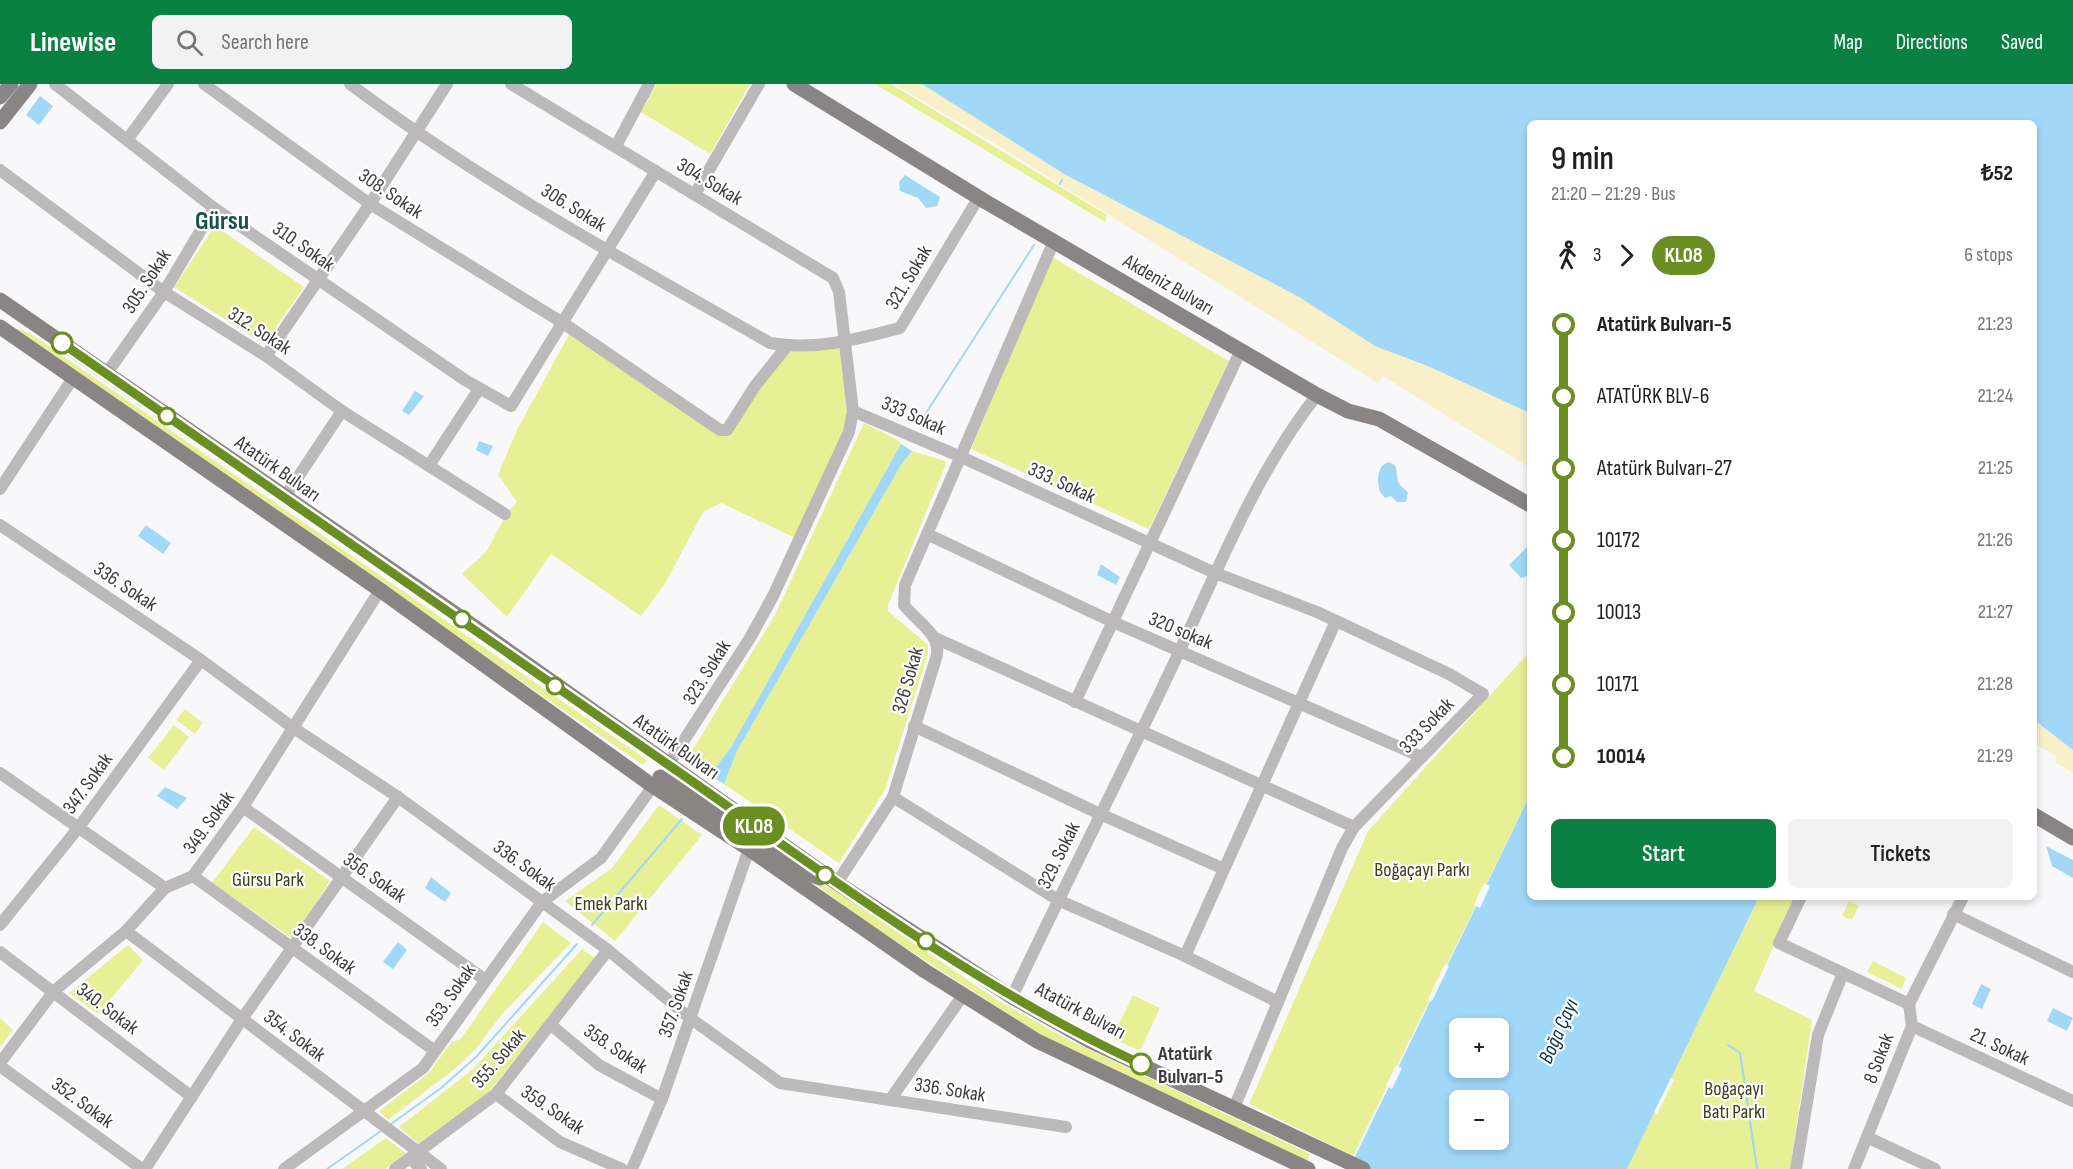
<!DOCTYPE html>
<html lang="en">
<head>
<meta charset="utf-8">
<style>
	body { margin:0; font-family:"Sofia Sans Condensed",sans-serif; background:#f2f2f2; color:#202124; height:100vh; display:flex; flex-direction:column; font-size:22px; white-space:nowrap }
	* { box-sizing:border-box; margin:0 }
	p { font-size:20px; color:#757577 }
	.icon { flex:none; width:33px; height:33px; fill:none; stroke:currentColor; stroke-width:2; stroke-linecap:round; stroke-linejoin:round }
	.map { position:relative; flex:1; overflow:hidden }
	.drawer { position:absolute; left:1527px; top:36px; width:510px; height:780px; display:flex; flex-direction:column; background:#fff; border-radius:9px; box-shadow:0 3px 9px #0003 }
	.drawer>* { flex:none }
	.badge { padding:0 12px; border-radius:20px; font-size:21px; line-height:39px }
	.tools { position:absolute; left:1449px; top:934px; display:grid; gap:12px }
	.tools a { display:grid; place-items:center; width:60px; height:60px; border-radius:9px; background:#fff; box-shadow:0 3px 9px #0003; font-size:30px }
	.map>.badge { position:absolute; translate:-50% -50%; box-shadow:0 0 0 3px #fff }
	.legs { display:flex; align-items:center; gap:9px; height:66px; padding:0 24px; font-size:20px }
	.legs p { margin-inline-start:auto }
	.overview { display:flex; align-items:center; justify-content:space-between; height:102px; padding:0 24px }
	h1 { font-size:33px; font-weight:600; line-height:45px }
	.primary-button { display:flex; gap:12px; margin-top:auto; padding:12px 24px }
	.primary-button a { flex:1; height:69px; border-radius:9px; background:#0b8043; color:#fff; font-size:24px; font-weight:600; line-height:69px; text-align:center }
	.primary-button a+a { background:#f2f2f2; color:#202124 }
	ul { padding:0 24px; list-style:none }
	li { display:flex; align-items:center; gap:21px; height:72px; font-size:22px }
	li i { display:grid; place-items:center; width:9px; height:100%; margin:0 8px; background:currentColor }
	li i::after { content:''; width:15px; height:15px; margin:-8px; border:4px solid; border-radius:50%; background:#fff }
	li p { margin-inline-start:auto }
	li:first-child i { background:linear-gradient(#0000 50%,currentColor 0) }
	li:last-child i { background:linear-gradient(currentColor 50%,#0000 0) }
	header { display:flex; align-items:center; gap:36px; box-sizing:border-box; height:84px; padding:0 30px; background:#0b8043; color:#fff }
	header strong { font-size:28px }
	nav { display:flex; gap:33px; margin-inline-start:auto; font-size:21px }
	.search { width:420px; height:54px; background:#f2f2f2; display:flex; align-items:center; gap:15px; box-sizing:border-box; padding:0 21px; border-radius:9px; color:#757577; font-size:22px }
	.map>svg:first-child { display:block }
	.green { fill:#e8f096 }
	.sand { fill:#f9efc9 }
	.water { fill:#a1d8f8; fill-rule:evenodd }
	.pier { fill:#f8f8fb }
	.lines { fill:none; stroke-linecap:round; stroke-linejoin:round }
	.stream { stroke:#a1d8f8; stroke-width:2 }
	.minor { stroke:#bbb9b9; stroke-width:12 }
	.major { stroke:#888584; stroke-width:15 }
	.line-1-casing { stroke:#fff; stroke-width:14 }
	.line-1 { stroke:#6b8e23; stroke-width:9 }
	.stop-1-dot { fill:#fff; stroke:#6b8e23; stroke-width:3 }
	.labels { text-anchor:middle; stroke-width:4.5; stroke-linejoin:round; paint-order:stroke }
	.street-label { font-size:20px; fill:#3c3b3d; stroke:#fff }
	.park-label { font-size:20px; fill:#3b3d14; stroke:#fff }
	.stop-label { font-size:20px; font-weight:bold; fill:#3c3b3d; stroke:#fff; text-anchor:start }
	.water-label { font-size:21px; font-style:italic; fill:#033247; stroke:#fff }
	.district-label { font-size:26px; font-weight:bold; fill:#185148; stroke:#fff }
</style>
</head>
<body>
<header>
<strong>Linewise</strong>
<div class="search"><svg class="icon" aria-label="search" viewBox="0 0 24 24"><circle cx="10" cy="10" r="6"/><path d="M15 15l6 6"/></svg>Search here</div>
<nav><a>Map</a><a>Directions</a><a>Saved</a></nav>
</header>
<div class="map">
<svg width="2073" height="1085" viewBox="0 0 2073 1085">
	<rect width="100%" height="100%" fill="#f8f8fb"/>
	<g class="green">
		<polygon points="657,0 750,0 710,70 641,28"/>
		<polygon points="875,0 891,0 1107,131 1105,138"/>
		<polygon points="215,142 304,203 264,260 174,203"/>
		<polygon points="1052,173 1229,277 1149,445 971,365"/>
		<polygon points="0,239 30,249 647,676 643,681"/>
		<path d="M572,245L721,346L787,262L845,259L853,327L800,456L721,419L703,428L665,500L641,532L551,470L507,533L462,490C470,481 483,473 489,463C498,446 503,432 517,418L498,390L518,344Z"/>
		<polygon points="864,339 896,355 901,360 731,663 710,691 687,675 775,531"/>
		<polygon points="912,367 945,377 946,380 888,521 888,527 928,561 928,569 885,706 839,779 724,700 737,667 901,381"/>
		<polygon points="1530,567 1530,711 1353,1072 1249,1020 1368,747"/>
		<polygon points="185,625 203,639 195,650 176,636"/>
		<polygon points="174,641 189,653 164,686 148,674"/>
		<polygon points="659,721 702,751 615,857 565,817 612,784"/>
		<polygon points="254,743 330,797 293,855 212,799"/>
		<polygon points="810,796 842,809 994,914 1071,957 1310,1070 1306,1079 1042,952 861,835"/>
		<polygon points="1759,813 1795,813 1754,907 1812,936 1790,1085 1627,1085"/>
		<polygon points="1849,817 1859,822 1852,836 1842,832"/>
		<polygon points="543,838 571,859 502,930 476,965 456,984 388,1036 379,1027 429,989 452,957 460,956"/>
		<polygon points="128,861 143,876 98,930 69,909"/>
		<polygon points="582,865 596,875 479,1020 419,1060 399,1043 473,985"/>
		<polygon points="1873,877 1906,894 1902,905 1867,888"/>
		<polygon points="1133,911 1160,924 1140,967 1112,954"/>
		<polygon points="0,934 13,946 0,963"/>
		<polygon points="386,1054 407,1070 385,1085 342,1085"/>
	</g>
	<g class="sand">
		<polygon points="894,0 922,0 1064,90 1299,213 1375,262 1430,283 1530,329 1530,384 1383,292 1378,299 997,61"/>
		<polygon points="2034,637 2073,666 2073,689 2055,678 2056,672 2034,659"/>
	</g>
	<g class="water">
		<polygon points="922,0 2073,0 2073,666 2034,636 2034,39 1530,39 1530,329 1430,283 1375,262 1299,213 1064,90"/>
		<polygon points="40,12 53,22 39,41 26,31"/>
		<polygon points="905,91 940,113 937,122 926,124 918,114 900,107 899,98"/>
		<polygon points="415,307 424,312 409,331 402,327"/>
		<polygon points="479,357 493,362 488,372 476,366"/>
		<polygon points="901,360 912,367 901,381 737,667 724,700 710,691 731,663"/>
		<path d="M1388,378L1395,381C1400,397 1393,396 1408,408L1406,418H1397L1391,412L1385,414L1380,408C1377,397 1376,383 1388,378Z"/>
		<polygon points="146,441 171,459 163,470 138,452"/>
		<polygon points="1530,460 1530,479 1527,482 1530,491 1521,494 1509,481"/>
		<polygon points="1101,480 1120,493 1116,501 1097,491"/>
		<polygon points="165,703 187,714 177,725 157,712"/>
		<path d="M1530,711V813H1759L1627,1085H1349ZM1460,945H1498V984H1460ZM1460,1017H1498V1056H1460Z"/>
		<polygon points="2046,762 2073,776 2073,794 2052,782"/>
		<polygon points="431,793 451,809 445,818 425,804"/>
		<polygon points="398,858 407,866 393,885 383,878"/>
		<polygon points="1981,900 1991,905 1982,925 1972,920"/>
		<polygon points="2053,924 2073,934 2067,947 2047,937"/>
	</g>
	<g class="pier">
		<polygon points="1484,799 1490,802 1480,824 1474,821"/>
		<polygon points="1445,880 1449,882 1432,917 1428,915"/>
		<polygon points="1396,981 1402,984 1392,1005 1386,1002"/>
		<polygon points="1671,994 1674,996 1657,1030 1654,1028"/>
	</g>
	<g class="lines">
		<g class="stream">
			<polyline points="1060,100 1062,96"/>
			<polyline points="919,340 1034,161"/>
			<polyline points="592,841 682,735"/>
			<polyline points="1728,961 1740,969 1757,1085"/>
			<polyline points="391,1040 441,1004 476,973 577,860"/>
			<polyline points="327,1085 381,1047"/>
		</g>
		<g class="minor">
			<polyline points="55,0 214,124 465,296 511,322 656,87"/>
			<polyline points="204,0 370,120 563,239 720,346 727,346 755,302 787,262"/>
			<path d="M350,0C482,99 628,178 770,259C815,267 858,255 900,244L979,113"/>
			<polyline points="511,0 833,194 839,208 853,327 849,348 773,512 750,554 668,681"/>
			<polyline points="127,56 168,0"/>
			<polyline points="616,62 649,0"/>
			<polyline points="0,86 164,208 266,272 342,327 505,430"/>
			<polyline points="695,110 759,0"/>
			<polyline points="266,272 370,120 447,0"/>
			<polyline points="107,289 164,208 214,124"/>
			<polyline points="853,327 959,372 1215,489 1317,528 1449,590 1483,610 1354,743 1342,764 1234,1024"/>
			<polyline points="430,380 479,305"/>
			<polyline points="0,405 73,294"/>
			<polyline points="284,414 342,327"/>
			<polyline points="0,441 201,576 292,643 398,713 608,866 690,934 780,999 1066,1043"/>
			<polyline points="927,450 1113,538 1422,673"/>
			<polyline points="935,554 1354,743"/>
			<polyline points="1075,618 1241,266"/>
			<polyline points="914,642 1100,730 1224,785"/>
			<polyline points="0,689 165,804"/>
			<polyline points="893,713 1058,816 1185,872 1278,918"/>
			<polyline points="243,723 484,895"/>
			<polyline points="193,792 435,967"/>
			<path d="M837,799L893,713L937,571C940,549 916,537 904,521L905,501L1054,157"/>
			<polyline points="1801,813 1779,859 1909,920"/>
			<polyline points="1953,830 2073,888"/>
			<polyline points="0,841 79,743 201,576"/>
			<polyline points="126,847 441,1085"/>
			<polyline points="0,868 192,1013"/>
			<polyline points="1185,872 1336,537"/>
			<path d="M1012,913C1067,796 1126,682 1180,566C1221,479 1257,387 1317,311"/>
			<polyline points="551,941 599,981 662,1015"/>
			<polyline points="1912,942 2073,1017"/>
			<polyline points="0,979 54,907 126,847 165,804 193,792 243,723 380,506"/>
			<polyline points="0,982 142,1085"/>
			<polyline points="496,1010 560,1058 622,1085"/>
			<polyline points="890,1016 963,911"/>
			<polyline points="1869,1054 1935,1085"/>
			<polyline points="410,1074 421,1085"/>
			<polyline points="145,1085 242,935 398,713"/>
			<polyline points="284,1085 423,984 542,818 601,774 653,702"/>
			<polyline points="395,1085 496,1010 608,866"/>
			<polyline points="632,1085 662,1015 749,765"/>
			<polyline points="1796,1085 1818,951 1843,889"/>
			<polyline points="1854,1085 1912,942 1909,920 1963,813"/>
		</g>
		<g class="major">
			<polyline points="794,0 986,118 1317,311 1348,327 1379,335 1530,421"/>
			<polyline points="0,13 11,0"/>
			<polyline points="0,38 30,0"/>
			<polyline points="0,216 476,544 837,799 1012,913 1090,957 1363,1085"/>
			<polyline points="0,243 380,506 650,700 749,765 925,887 1037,957 1308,1085"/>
			<polyline points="660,693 802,788 820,794"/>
			<polyline points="2034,731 2073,754"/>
		</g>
	</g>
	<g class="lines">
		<g class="line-1-casing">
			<path id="line-1" d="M62,259C266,399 469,542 673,684C824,789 973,902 1141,980"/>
		</g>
		<use href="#line-1" class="line-1"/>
	</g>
	<g class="stop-1-dot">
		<circle cx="62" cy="259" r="10"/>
		<circle cx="167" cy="332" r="8"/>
		<circle cx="462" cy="535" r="8"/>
		<circle cx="555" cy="602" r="8"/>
		<circle cx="825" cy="791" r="8"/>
		<circle cx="926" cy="857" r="8"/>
		<circle cx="1141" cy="980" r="10"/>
	</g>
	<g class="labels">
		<g class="street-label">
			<text transform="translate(710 97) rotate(31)" y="7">304. Sokak</text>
			<text transform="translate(391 109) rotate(34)" y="7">308. Sokak</text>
			<text transform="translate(574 123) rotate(32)" y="7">306. Sokak</text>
			<text transform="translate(304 162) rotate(35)" y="7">310. Sokak</text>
			<text transform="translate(908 193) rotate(-59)" y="7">321. Sokak</text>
			<text transform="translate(146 197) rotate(-57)" y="7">305. Sokak</text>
			<text transform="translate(1169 200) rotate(30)" y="7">Akdeniz Bulvarı</text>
			<text transform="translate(260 246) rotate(33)" y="7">312. Sokak</text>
			<text transform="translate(914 331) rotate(24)" y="7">333 Sokak</text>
			<text transform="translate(278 384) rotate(35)" y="7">Atatürk Bulvarı</text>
			<text transform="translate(1062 398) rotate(25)" y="7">333. Sokak</text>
			<text transform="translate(126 502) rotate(34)" y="7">336. Sokak</text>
			<text transform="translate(1181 546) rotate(23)" y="7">320 sokak</text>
			<text transform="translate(706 588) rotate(-58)" y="7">323. Sokak</text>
			<text transform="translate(907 596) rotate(-74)" y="7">326 Sokak</text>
			<text transform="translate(1426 641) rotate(-46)" y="7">333 Sokak</text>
			<text transform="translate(677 662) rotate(35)" y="7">Atatürk Bulvarı</text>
			<text transform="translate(87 699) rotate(-54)" y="7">347. Sokak</text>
			<text transform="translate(208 738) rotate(-54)" y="7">349. Sokak</text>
			<text transform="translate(1058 771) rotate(-64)" y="7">329. Sokak</text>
			<text transform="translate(525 781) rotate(36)" y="7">336. Sokak</text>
			<text transform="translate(375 793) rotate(35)" y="7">356. Sokak</text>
			<text transform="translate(325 864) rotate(36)" y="7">338. Sokak</text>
			<text transform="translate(450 911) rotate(-55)" y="7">353. Sokak</text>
			<text transform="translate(675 920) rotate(-71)" y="7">357. Sokak</text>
			<text transform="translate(108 924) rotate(37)" y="7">340. Sokak</text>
			<text transform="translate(1081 926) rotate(28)" y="7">Atatürk Bulvarı</text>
			<text transform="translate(295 951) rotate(37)" y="7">354. Sokak</text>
			<text transform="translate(2000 962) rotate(25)" y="7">21. Sokak</text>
			<text transform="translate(616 964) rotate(34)" y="7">358. Sokak</text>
			<text transform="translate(498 974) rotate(-49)" y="7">355. Sokak</text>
			<text transform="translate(1878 974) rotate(-69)" y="7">8 Sokak</text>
			<text transform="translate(950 1005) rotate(9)" y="7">336. Sokak</text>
			<text transform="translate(83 1018) rotate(36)" y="7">352. Sokak</text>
			<text transform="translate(553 1025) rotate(34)" y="7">359. Sokak</text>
		</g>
		<g class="park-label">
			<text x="1422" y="792">Boğaçayı Parkı</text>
			<text x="268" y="802">Gürsu Park</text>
			<text x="611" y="826">Emek Parkı</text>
			<text x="1734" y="1011">Boğaçayı<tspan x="1734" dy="23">Batı Parkı</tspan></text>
		</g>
		<g class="stop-label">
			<text x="1158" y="976">Atatürk<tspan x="1158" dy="23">Bulvarı-5</tspan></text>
		</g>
		<g class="water-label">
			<text transform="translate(1558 947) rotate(-66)" y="7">Boğa Çayı</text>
		</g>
		<g class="district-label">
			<text x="222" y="145">Gürsu</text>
		</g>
	</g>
</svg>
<div class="tools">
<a>+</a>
<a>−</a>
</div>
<b class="badge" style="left:754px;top:742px;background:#6b8e23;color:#fff">KL08</b>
<section class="drawer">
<div class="overview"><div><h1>9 min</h1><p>21:20 – 21:29 · Bus</p></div><b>₺52</b></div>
<div class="legs"><svg class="icon" aria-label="walk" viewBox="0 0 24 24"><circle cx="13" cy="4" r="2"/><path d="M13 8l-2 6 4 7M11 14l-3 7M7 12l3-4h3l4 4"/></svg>3<svg class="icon" aria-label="forward" viewBox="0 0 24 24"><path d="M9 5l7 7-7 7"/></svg><b class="badge" style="background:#6b8e23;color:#fff">KL08</b><p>6 stops</p></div>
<ul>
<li><i style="color:#6b8e23"></i><b>Atatürk Bulvarı-5</b><p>21:23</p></li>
<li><i style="color:#6b8e23"></i><span>ATATÜRK BLV-6</span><p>21:24</p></li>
<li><i style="color:#6b8e23"></i><span>Atatürk Bulvarı-27</span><p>21:25</p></li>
<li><i style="color:#6b8e23"></i><span>10172</span><p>21:26</p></li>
<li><i style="color:#6b8e23"></i><span>10013</span><p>21:27</p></li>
<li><i style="color:#6b8e23"></i><span>10171</span><p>21:28</p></li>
<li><i style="color:#6b8e23"></i><b>10014</b><p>21:29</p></li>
</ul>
<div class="primary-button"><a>Start</a><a>Tickets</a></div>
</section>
</div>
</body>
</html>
